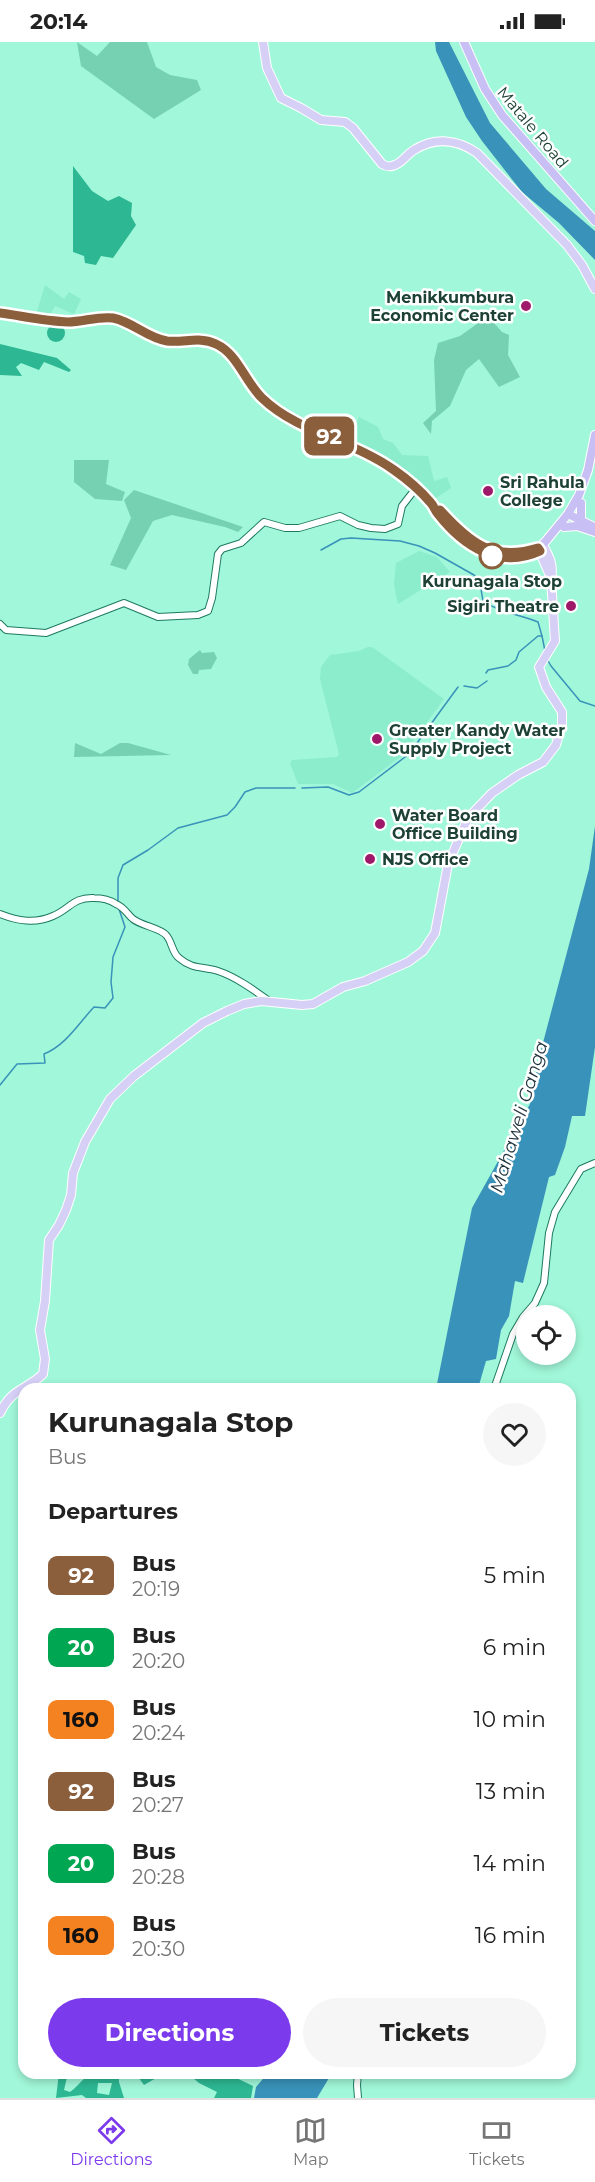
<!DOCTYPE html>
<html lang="en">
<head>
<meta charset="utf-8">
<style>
	body { margin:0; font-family:Montserrat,sans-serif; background:#f6f6f6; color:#222; height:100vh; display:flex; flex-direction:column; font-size:22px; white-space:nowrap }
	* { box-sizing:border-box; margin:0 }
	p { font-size:20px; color:#767676 }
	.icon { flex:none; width:33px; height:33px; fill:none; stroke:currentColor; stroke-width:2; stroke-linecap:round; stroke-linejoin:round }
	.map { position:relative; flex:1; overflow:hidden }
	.side { position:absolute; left:18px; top:1341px; width:558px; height:696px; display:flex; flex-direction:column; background:#fff; border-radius:18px; box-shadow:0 3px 9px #0003 }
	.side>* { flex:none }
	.badge { padding:0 12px; border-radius:9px; font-size:21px; line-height:39px }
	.buttons { position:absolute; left:516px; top:1263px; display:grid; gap:12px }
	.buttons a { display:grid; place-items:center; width:60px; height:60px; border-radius:50%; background:#fff; box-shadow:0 3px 9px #0003; font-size:30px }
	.map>.badge { position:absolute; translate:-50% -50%; box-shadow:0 0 0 3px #fff }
	h2 { padding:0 30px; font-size:22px; line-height:54px }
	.round { display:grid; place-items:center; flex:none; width:63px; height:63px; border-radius:32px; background:#f6f6f6 }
	.headline { display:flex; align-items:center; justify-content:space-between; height:102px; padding:0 30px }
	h1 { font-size:28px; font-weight:700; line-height:45px }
	.action { display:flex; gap:12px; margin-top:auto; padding:12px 30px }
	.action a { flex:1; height:69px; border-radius:36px; background:#7c3aed; color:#fff; font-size:24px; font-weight:700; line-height:69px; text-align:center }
	.action a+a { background:#f6f6f6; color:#222 }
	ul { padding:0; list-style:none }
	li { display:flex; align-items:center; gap:18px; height:72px; padding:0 30px }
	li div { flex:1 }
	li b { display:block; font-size:22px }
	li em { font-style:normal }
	li .badge { min-width:66px; font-weight:700; text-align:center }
	.status { display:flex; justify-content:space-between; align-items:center; height:42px; padding:0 30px; background:#fff; direction:ltr }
	.status svg { height:16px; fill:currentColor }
	.menu { display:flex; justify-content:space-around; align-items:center; height:84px; border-top:2px solid #e0e0e0; background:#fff; font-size:16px; color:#767676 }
	.menu a { display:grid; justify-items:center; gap:3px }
	.menu .active { color:#7c3aed }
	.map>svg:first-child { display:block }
	.built { fill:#8cedcd }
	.green { fill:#76d1b3 }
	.forest { fill:#2db893; fill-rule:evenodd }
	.water { fill:#3992b9 }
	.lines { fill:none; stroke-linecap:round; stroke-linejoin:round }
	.stream { stroke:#3992b9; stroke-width:1.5 }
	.tertiary-casing { stroke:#1d7a61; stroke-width:8 }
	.primary-casing { stroke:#fff; stroke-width:10 }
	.trunk-casing { stroke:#fff; stroke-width:10 }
	.tertiary { stroke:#fff; stroke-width:6 }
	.primary { stroke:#d6d0f7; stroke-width:8 }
	.trunk { stroke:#c8c0f4; stroke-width:8 }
	.line-casing { stroke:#fff; stroke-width:14 }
	.line { stroke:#8b5e3c; stroke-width:9 }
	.poi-dot { fill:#9e1969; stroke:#fff; stroke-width:2 }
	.stop-dot { fill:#fff; stroke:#8b5e3c; stroke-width:3 }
	.labels { text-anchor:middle; stroke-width:5; stroke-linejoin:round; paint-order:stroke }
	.street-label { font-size:16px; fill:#1d4135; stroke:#fff }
	.poi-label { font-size:16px; font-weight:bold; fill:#1d4135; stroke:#fff; text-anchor:start }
	.stop-label { font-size:16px; font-weight:bold; fill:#1d4135; stroke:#fff }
	.water-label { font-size:18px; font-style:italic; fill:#1d313b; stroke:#fff }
</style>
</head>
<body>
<div class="status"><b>20:14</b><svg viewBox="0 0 49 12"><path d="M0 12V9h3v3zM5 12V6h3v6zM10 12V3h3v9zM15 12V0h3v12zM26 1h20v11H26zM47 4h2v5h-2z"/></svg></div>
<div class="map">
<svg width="595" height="2056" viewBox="0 0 595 2056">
	<rect width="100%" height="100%" fill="#a1f7d9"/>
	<g class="built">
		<polygon points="45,243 64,257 69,250 81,257 74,272 55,264 50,273 37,269"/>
		<polygon points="359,375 378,385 383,397 393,401 402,413 428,414 434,439 447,435 451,446 433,458 350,397"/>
		<polygon points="419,509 437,515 450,530 398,562 394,543 396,521"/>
		<polygon points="368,605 372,605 444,657 403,713 352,751 333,742 298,742 290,721 292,718 337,715 339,712 320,637 321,625 330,613 359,609"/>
	</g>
	<g class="green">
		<polygon points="77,0 97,14 110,0 147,0 156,25 170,33 197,38 201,48 154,77 81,24"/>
		<polygon points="488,274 502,290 509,293 508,313 520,335 499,345 479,317 466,328 450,364 432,379 431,392 423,381 436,369 434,318 438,301 460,294"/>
		<polygon points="74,418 109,418 106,442 125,450 122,459 95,457 74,440"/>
		<polygon points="134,448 243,485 238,490 225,485 172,473 153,479 126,528 110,523 131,476 124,458"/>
		<polygon points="200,608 202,611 214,610 217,616 211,627 199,628 198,632 193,632 188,623 189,617"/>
		<polygon points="75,701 101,712 120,701 128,701 171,713 74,715"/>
	</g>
	<g class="forest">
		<polygon points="73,124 92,149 108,159 119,154 132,161 131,174 136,183 113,216 101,214 96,223 85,221 84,214 73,210"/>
		<circle cx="56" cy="291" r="9"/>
		<polygon points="0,302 57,316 71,328 69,330 44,320 39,328 21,321 16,325 22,334 0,333"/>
		<path d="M59,2031H68L64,2048L70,2050C76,2046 79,2041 85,2036C94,2029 108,2031 119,2031V2040L124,2056H86L82,2053L56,2056ZM98,2041H112L109,2053L97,2051Z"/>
		<polygon points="135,2031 165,2031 144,2043"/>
		<polygon points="187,2031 226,2031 253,2044 251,2056 214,2056 217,2050 199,2041"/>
	</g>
	<g class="water">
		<polygon points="435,0 449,0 490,81 546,147 595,189 595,218 559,181 522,150 482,99 466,75 436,9"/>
		<polygon points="595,784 595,1005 585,1074 572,1074 565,1105 555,1133 549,1135 523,1241 515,1239 509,1274 501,1288 496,1317 486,1319 479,1343 480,1347 436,1347 472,1166 530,1062 540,1012 589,827"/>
		<polygon points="268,2031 332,2031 317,2056 254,2056 256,2045"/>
	</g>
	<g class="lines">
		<g class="stream">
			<path d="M321,508L341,497L351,496L400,499L419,504L435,511L474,533L480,541L483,559C500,571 519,572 538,580L542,594"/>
			<polyline points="547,617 551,624 580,659 595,664"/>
			<polyline points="486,631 488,628 508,624 516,618 519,610 538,594 542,594 545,609"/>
			<polyline points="464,644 477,646 487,639"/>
			<polyline points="302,746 328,745 349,753 359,750 409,712 458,645"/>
			<polyline points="118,859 118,836 123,823 148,808 178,786 227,773 235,765 245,750 256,746 295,746"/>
			<path d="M0,1043L17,1022L45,1021L44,1012C66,1003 78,982 94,965L105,966L113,956L111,940L113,915L125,885L119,867"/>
		</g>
		<g class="tertiary-casing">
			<g id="tertiary">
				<polyline points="0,582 6,588 46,591 124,561 158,575 198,573 208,569 212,556 218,512 222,507 241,501 264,480 285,486 299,486 340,474 358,483 371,486 385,487 398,482 402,464 416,446"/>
				<path d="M0,872C18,879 35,882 53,874C70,867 73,855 94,856C101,856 110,858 116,862C124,865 127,872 133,877C142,884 160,886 166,893C172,899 172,911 179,916C193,928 203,924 218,929C236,935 254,948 269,959"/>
				<polyline points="494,1347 513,1292 523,1275 535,1261 544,1241 549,1191 555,1170 581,1127 595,1121"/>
				<polyline points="358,2056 357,2043 358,2031"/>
			</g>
		</g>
		<g class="primary-casing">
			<g id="primary">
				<path d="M263,0L267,26L281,56L301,66L321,78L345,80L353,86L382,122C387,125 390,125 395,123C403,120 407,112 414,108C435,95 457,97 477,111L567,203L582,223L595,247"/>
				<polyline points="538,506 551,536"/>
				<path d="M0,1371C12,1346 25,1349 43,1332L45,1317L40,1288L45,1259L49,1198L59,1183L66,1168L71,1153L73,1131L85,1100L110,1057L134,1034L203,981L227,969L244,962L261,959L302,963L313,962L343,945L365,939L408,920L423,909L435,891L448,822L468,776L492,751L518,733L543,720L556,703L562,682V670L546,645L539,625L555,599L551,536C554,523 549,514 543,503"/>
			</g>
		</g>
		<g class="trunk-casing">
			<g id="trunk">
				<polyline points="464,0 485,47 502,73 595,179"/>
				<polyline points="0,271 67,280 109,276 123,279 161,297 173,299 203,298 218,302 232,313 251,344 274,367 383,421 416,446 473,500 495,509 521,510 538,506 545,500 568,472 579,453 588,428 595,393"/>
				<polyline points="568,472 594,485"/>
				<polyline points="581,479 581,461"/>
				<polyline points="564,485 577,484 595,490"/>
				<polyline points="488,513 515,515"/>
			</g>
		</g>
		<use href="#tertiary" class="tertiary"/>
		<use href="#primary" class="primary"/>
		<use href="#trunk" class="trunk"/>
	</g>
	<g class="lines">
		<g class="line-casing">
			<path id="line" d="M0,271C22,274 45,279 68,280C83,280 98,274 113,276C133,280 147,296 167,299C184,301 200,294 216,302C238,312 245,340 262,356C297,390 354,399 394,428C407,437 420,448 431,461C434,464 435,469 438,472C463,504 499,528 540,509L538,506C492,520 469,500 440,468"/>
		</g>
		<use href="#line" class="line"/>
	</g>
	<g class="poi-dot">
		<circle cx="526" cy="264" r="6"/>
		<circle cx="488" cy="449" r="6"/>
		<circle cx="571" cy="564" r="6"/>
		<circle cx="377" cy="697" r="6"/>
		<circle cx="380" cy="782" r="6"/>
		<circle cx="370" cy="817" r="6"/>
	</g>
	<circle class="stop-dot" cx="492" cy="514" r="12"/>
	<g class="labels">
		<g class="street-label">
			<text transform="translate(533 85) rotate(50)" y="6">Matale Road</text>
		</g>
		<g class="poi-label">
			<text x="514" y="261" text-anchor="end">Menikkumbura<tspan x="514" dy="18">Economic Center</tspan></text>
			<text x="500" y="446">Sri Rahula<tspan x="500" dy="18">College</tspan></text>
			<text x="559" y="570" text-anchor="end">Sigiri Theatre</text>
			<text x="389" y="694">Greater Kandy Water<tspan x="389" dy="18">Supply Project</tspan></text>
			<text x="392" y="779">Water Board<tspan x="392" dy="18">Office Building</tspan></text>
			<text x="382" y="823">NJS Office</text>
		</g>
		<g class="stop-label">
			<text x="492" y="545">Kurunagala Stop</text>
		</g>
		<g class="water-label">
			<text transform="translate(519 1075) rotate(-73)" y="6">Mahaweli Ganga</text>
		</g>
	</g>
</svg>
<div class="buttons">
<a><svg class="icon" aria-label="locate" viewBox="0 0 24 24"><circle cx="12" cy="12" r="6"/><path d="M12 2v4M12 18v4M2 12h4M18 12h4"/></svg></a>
</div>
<b class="badge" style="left:329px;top:394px;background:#8b5e3c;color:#fff">92</b>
<section class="side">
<div class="headline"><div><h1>Kurunagala Stop</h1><p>Bus</p></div><a class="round"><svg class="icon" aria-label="heart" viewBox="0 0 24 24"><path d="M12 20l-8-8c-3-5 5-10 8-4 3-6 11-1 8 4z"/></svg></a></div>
<h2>Departures</h2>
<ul>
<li><span class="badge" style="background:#8b5e3c;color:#fff">92</span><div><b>Bus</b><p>20:19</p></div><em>5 min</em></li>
<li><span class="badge" style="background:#00a651;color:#fff">20</span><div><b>Bus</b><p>20:20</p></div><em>6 min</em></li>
<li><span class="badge" style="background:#f58220;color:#111">160</span><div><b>Bus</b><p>20:24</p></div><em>10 min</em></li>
<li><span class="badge" style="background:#8b5e3c;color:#fff">92</span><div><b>Bus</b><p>20:27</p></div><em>13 min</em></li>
<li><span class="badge" style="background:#00a651;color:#fff">20</span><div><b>Bus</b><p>20:28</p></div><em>14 min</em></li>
<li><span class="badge" style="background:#f58220;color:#111">160</span><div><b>Bus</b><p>20:30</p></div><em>16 min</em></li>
</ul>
<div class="action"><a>Directions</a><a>Tickets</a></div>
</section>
</div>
<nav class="menu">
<a class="active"><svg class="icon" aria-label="directions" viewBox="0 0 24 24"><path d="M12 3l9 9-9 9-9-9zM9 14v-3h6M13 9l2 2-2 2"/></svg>Directions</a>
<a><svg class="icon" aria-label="map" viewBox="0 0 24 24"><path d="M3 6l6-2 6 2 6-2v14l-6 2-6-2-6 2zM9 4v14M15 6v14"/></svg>Map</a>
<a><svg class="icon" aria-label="tickets" viewBox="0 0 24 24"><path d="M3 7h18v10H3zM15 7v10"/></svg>Tickets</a>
</nav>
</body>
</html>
